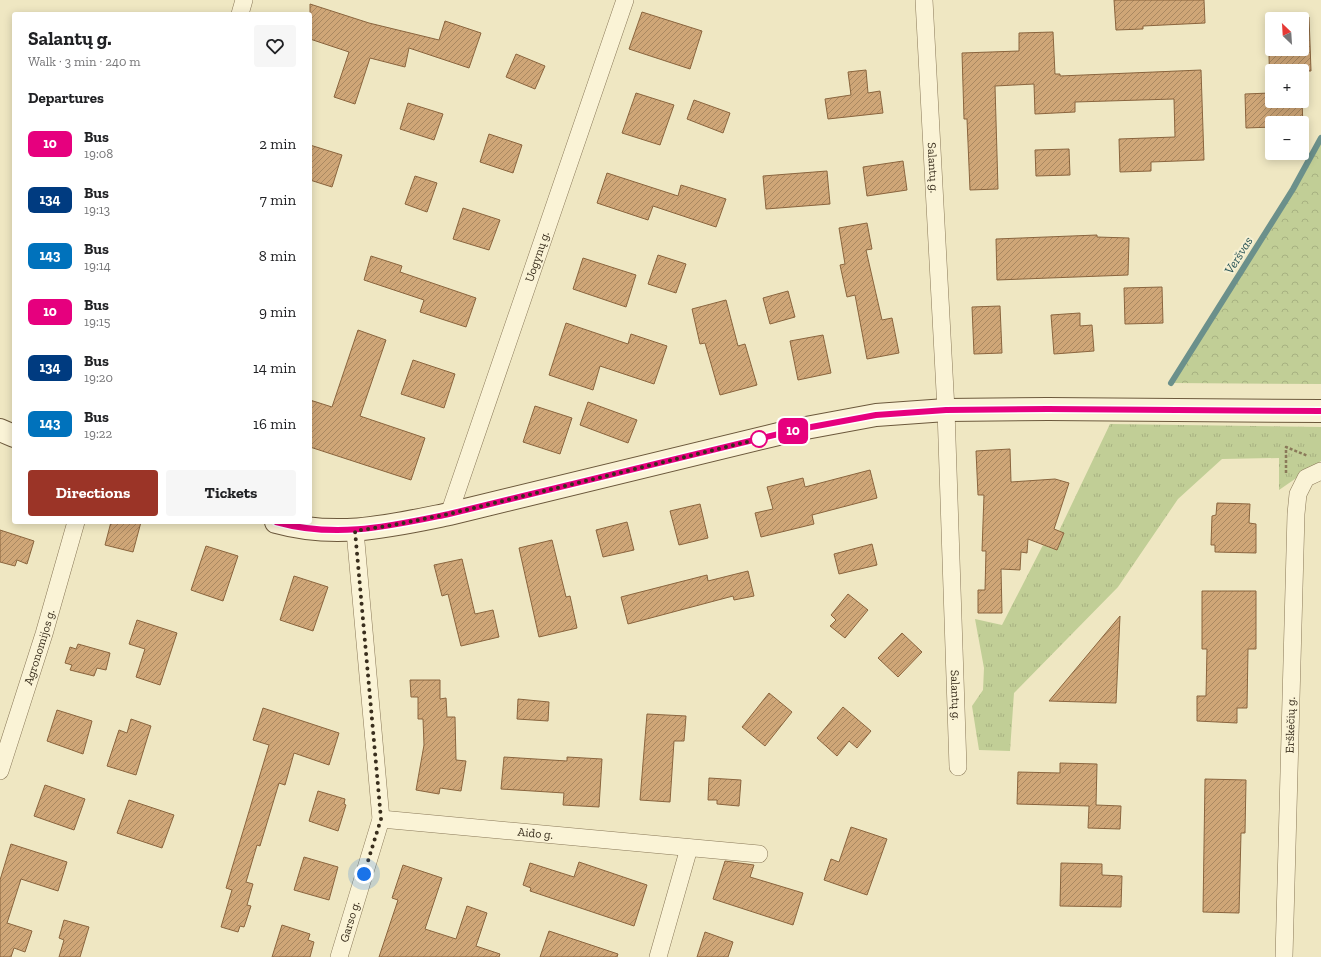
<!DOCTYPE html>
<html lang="en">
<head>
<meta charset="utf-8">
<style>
	body { margin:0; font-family:"Zilla Slab",serif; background:#f6f6f6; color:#202124; height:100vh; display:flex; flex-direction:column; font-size:15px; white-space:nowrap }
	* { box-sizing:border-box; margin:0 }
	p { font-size:13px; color:#757577 }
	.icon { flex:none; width:22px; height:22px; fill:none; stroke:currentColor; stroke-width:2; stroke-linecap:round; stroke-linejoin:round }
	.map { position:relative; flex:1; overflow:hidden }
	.panel { position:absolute; left:12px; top:12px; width:300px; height:512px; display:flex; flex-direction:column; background:#fff; border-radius:4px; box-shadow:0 2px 10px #0003 }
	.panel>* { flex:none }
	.badge { padding:0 8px; border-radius:6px; font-size:14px; line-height:26px }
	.needle { width:26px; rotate:335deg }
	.buttons { position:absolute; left:1265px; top:12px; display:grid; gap:8px }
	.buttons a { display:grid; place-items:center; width:44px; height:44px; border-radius:4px; background:#fff; box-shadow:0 2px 10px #0003; font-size:20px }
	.you { position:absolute; width:20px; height:20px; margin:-10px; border:3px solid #fff; border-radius:50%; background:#1a73e8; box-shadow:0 0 0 6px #1a73e833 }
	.map>.badge { position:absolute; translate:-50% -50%; box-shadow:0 0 0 2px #fff }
	h2 { padding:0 16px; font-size:15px; line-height:36px }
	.round { display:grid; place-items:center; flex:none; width:42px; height:42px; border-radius:4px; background:#f6f6f6 }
	.summary { display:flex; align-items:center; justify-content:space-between; height:68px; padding:0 16px }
	h1 { font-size:19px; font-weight:700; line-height:30px }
	.button { display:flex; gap:8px; margin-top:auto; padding:8px 16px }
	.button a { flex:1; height:46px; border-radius:4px; background:#9b3427; color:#fff; font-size:16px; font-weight:700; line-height:46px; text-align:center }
	.button a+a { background:#f6f6f6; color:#202124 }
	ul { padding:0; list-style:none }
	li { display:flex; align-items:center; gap:12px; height:56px; padding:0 16px }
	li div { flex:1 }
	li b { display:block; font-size:15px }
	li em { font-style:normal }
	li .badge { min-width:44px; font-weight:700; text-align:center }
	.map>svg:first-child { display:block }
	.grass { fill:url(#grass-tufts) }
	.forest { fill:url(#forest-crowns) }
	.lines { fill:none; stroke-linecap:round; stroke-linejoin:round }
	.stream { stroke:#6b908b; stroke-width:6 }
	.building { fill:url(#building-hatch); stroke:#8a653e; fill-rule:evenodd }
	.street-casing { stroke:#8a7959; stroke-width:18 }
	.secondary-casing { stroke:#6c593c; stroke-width:24 }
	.path { stroke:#8a7959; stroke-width:2.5; stroke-dasharray:3 2; stroke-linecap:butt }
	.street { stroke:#faf3d6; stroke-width:17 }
	.secondary { stroke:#faf3d6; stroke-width:22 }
	.line-casing { stroke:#fff; stroke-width:9 }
	.line { stroke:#e6007e; stroke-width:6 }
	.walk { stroke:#392e1d; stroke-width:4; stroke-dasharray:0 7.2 }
	.stop-dot { fill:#fff; stroke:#e6007e; stroke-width:2 }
	.labels { text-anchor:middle; stroke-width:4; stroke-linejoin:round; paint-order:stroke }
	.street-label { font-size:12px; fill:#392e1d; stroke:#f6f0d2 }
	.water-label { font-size:13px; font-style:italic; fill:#2c5759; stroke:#f6f0d2 }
</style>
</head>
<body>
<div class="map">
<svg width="1321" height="957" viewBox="0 0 1321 957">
	<defs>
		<pattern id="grass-tufts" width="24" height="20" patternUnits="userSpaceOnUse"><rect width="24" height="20" fill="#c1ce96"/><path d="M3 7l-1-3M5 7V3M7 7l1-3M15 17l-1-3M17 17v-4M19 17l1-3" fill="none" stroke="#a7b181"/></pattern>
		<pattern id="forest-crowns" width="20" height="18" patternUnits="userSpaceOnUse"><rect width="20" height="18" fill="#c1ce96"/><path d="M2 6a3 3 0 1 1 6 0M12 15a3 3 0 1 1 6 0" fill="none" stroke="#a7b181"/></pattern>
		<pattern id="building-hatch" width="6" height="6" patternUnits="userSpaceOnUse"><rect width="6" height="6" fill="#cfa677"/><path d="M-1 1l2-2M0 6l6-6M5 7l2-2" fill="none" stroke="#a98861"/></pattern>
	</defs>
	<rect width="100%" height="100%" fill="#efe7c2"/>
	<polygon class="grass" points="1110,424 1321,427 1321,461 1279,490 1279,458 1222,459 1178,499 1118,587 1014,693 1010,751 979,750 972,706 983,690 984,668 975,619 1002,625 1043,545 1057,550 1064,533 1059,531"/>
	<polygon class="forest" points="1321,138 1321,384 1171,383 1293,189"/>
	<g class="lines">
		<polyline class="stream" points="1171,383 1293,189 1321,138"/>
	</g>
	<g class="building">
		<polygon points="1114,0 1204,0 1205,23 1143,26 1143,29 1116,30"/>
		<polygon points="310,4 369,23 439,40 445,21 481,33 469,68 409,48 405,67 370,58 355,104 334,97 349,52 310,39"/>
		<polygon points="642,12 702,31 690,69 629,49"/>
		<path d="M1309,17L1311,71H1272V101H1302L1303,126L1302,123H1272V127L1246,128L1245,94L1270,93L1268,19ZM1272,19H1302V49H1272Z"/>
		<polygon points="1053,32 1055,74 1060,74 1060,76 1201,70 1204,160 1151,162 1151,171 1120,172 1119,139 1175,137 1174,99 1075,102 1075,112 1035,114 1034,84 995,86 998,189 970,190 967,119 964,119 962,53 1019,51 1019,33"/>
		<polygon points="516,54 545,66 535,89 506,77"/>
		<polygon points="866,70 868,93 880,91 883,113 828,119 825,99 851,95 848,72"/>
		<polygon points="636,93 674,105 660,145 622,133"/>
		<polygon points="694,100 730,113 723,133 687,119"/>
		<polygon points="408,103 443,114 434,140 400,129"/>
		<polygon points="489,134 522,145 513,173 480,162"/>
		<polygon points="310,145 342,155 332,187 310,180"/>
		<polygon points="1069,149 1070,175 1036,176 1035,150"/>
		<polygon points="903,161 907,190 867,196 863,167"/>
		<polygon points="827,171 830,204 766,209 763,176"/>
		<polygon points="607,173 678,196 681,185 726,199 716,227 653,206 648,220 597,203"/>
		<polygon points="415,176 437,183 427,212 405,204"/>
		<polygon points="463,208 500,220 489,250 453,239"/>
		<polygon points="867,223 872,249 866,250 882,320 892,318 899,353 867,359 855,295 847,297 840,265 845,264 839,228"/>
		<polygon points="1097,235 1097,237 1129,238 1128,275 997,280 996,239"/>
		<polygon points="658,255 686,264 676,293 648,284"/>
		<polygon points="371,256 402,266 400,272 476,298 466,327 420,312 424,300 364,280"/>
		<polygon points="583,258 636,275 626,307 573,289"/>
		<polygon points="1162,287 1163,323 1125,324 1124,288"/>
		<polygon points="788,291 795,317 770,324 763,298"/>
		<polygon points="726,300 738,346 745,344 757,385 720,395 705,343 700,344 692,309"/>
		<polygon points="1000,306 1002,353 974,354 972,307"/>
		<polygon points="1080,313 1080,326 1092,325 1094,351 1054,354 1051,315"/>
		<polygon points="566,323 628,344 631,334 667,346 654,384 600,366 593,390 549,375"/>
		<polygon points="358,330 386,340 360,416 425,438 411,480 310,447 310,400 332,407"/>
		<polygon points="823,335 831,373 798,380 790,341"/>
		<polygon points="413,360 455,374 444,408 401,394"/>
		<polygon points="588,402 637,420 628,443 580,425"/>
		<polygon points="535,406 572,418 560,454 523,442"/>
		<polygon points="1010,449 1011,482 1055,479 1069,483 1054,529 1064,533 1057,550 1028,539 1027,553 1021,552 1020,570 1001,569 1002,613 978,613 978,590 985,590 986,551 982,551 984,495 978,495 976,451"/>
		<polygon points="870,470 877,498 812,515 814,524 761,537 755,513 773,509 767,487 803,478 805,487"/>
		<polygon points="1217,503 1250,504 1249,523 1256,524 1256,553 1215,552 1215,545 1211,545 1212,516 1216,515"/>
		<polygon points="700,504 708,538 679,545 670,511"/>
		<polygon points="111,522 141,522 133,552 105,545"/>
		<polygon points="627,522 634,550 603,557 596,530"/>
		<polygon points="0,530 34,541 27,564 17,560 15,566 0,562"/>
		<polygon points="552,540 566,597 570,596 577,628 539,637 519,548"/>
		<polygon points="872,544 877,565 839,574 834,554"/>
		<polygon points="206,546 238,556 223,601 191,590"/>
		<polygon points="462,559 475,614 493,610 499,637 461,646 448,594 442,596 434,565"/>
		<polygon points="748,571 754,596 734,600 733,596 628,624 621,597 707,575 708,581"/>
		<polygon points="294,576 328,587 313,631 280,620"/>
		<polygon points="1202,591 1256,591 1256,649 1248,649 1247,708 1237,708 1237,723 1197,721 1197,696 1206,696 1207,649 1202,649"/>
		<polygon points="848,594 868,610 845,638 830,626 836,620 831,615"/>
		<polygon points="1120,616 1116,703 1049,701"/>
		<polygon points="137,620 177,633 160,685 136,677 145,649 129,644"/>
		<polygon points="902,633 922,652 898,677 878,658"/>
		<polygon points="78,644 110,653 106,670 97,668 94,676 70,670 72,665 65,663 70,647 76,649"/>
		<polygon points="410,680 440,680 440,699 446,698 447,717 455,717 456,760 466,761 461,791 440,788 439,794 416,790 424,745 423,719 418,719 418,697 411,697"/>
		<polygon points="769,693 792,712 765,746 742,727"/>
		<polygon points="518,699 549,702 548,721 517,719"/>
		<polygon points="843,707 871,731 857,748 849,741 837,756 817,738"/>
		<polygon points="263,708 339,733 329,765 294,753 285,785 279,783 260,846 257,845 246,882 253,884 247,905 251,906 244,927 240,926 238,932 221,927 232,890 226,888 269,745 253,740"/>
		<polygon points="57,710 92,721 83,754 47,741"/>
		<polygon points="647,714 686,716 684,741 674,741 670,802 640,800"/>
		<polygon points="131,719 151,726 136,775 107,766 119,730 127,733"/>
		<polygon points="504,757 567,761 567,757 602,759 599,807 563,805 564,793 501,789"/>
		<polygon points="1060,763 1097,764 1096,805 1121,806 1120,829 1088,828 1089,806 1017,804 1018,772 1060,773"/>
		<polygon points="709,778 741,780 739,806 717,804 717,800 708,800"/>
		<polygon points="1205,779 1246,780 1245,833 1241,833 1239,913 1203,912"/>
		<polygon points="45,785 85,799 74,830 34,816"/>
		<polygon points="318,791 345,799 344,804 346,805 338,831 309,821"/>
		<polygon points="129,800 174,815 162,848 117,833"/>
		<polygon points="851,827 887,839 867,895 824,880 831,859 839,862"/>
		<polygon points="11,844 67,862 58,891 21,879 7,923 32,931 25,952 14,948 11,957 0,957 0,880"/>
		<polygon points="304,857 338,867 329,900 294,890"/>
		<polygon points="725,861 754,865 750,877 803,893 793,925 713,899"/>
		<polygon points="579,862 647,885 634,926 530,891 531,888 523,885 530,863 574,877"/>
		<polygon points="1061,863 1102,864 1102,875 1122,876 1121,907 1060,906"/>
		<polygon points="403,865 442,878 425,929 456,939 467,906 487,913 476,946 500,954 499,957 379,957 398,900 392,898"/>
		<polygon points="64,920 89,927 80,957 59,957 64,940 59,938"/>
		<polygon points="282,925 310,934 308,940 314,942 310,957 272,957"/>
		<polygon points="549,931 618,954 617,957 540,957"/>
		<polygon points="705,932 733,942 728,957 697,957"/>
	</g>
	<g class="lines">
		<g class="street-casing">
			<g id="street">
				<path id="s1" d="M924,0L946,410L958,767"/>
				<polyline points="240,14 244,0"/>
				<path id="s2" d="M449,514L625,0"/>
				<path id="s3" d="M0,771L44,634L76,522"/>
				<path id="s4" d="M381,819L759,854"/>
				<path id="s5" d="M339,957L381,819L355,531"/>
				<polyline points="658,957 689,848"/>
				<path id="s6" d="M1284,957L1296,514L1298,494L1306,478L1321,471"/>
			</g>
		</g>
		<g class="secondary-casing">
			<g id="secondary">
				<polyline points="0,430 14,436"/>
				<path d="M276,522C337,539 390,526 449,514L795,430L876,415L946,410L1048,409L1321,411"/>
			</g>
		</g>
		<polyline class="path" points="1286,473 1286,447 1308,456"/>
		<use href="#street" class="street"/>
		<use href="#secondary" class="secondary"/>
	</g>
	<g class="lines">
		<g class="line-casing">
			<path id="line" d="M276,522C337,539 390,526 449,514L795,430L876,415L946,410L1048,409L1321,411"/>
		</g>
		<use href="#line" class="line"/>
		<polyline class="walk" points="364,874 381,819 355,531 393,525 449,514 759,439"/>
	</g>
	<circle class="stop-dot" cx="759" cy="439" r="8"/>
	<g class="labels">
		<g class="street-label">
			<text dy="4" stroke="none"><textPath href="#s1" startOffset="168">Salantų g.</textPath></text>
			<text dy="4" stroke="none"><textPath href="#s2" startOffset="272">Uogynų g.</textPath></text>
			<text dy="4" stroke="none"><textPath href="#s3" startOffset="130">Agronomijos g.</textPath></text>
			<text dy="4" stroke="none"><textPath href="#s1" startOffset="696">Salantų g.</textPath></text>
			<text dy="4" stroke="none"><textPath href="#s6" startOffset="232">Erškėčių g.</textPath></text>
			<text dy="4" stroke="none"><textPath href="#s4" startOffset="155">Aido g.</textPath></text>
			<text dy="4" stroke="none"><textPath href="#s5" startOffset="37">Garso g.</textPath></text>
		</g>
		<g class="water-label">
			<text transform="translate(1238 255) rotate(-58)" y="5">Veršvas</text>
		</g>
	</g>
</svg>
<div class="buttons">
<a><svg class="needle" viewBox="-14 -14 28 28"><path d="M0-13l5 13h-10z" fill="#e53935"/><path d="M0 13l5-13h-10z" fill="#757577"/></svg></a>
<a>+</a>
<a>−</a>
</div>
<div class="you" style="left:364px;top:874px"></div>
<b class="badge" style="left:793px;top:431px;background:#e6007e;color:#fff">10</b>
<section class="panel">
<div class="summary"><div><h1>Salantų g.</h1><p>Walk · 3 min · 240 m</p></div><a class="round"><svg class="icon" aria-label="heart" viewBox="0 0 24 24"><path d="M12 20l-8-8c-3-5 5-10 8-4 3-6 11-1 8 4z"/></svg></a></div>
<h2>Departures</h2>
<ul>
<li><span class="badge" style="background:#e6007e;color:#fff">10</span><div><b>Bus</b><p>19:08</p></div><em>2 min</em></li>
<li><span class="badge" style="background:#003b80;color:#fff">134</span><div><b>Bus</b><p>19:13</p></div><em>7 min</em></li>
<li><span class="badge" style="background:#0072bc;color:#fff">143</span><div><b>Bus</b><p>19:14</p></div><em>8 min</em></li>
<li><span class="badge" style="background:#e6007e;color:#fff">10</span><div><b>Bus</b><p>19:15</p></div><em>9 min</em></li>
<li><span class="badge" style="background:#003b80;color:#fff">134</span><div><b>Bus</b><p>19:20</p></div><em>14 min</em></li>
<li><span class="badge" style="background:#0072bc;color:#fff">143</span><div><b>Bus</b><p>19:22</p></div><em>16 min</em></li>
</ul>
<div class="button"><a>Directions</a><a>Tickets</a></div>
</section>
</div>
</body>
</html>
